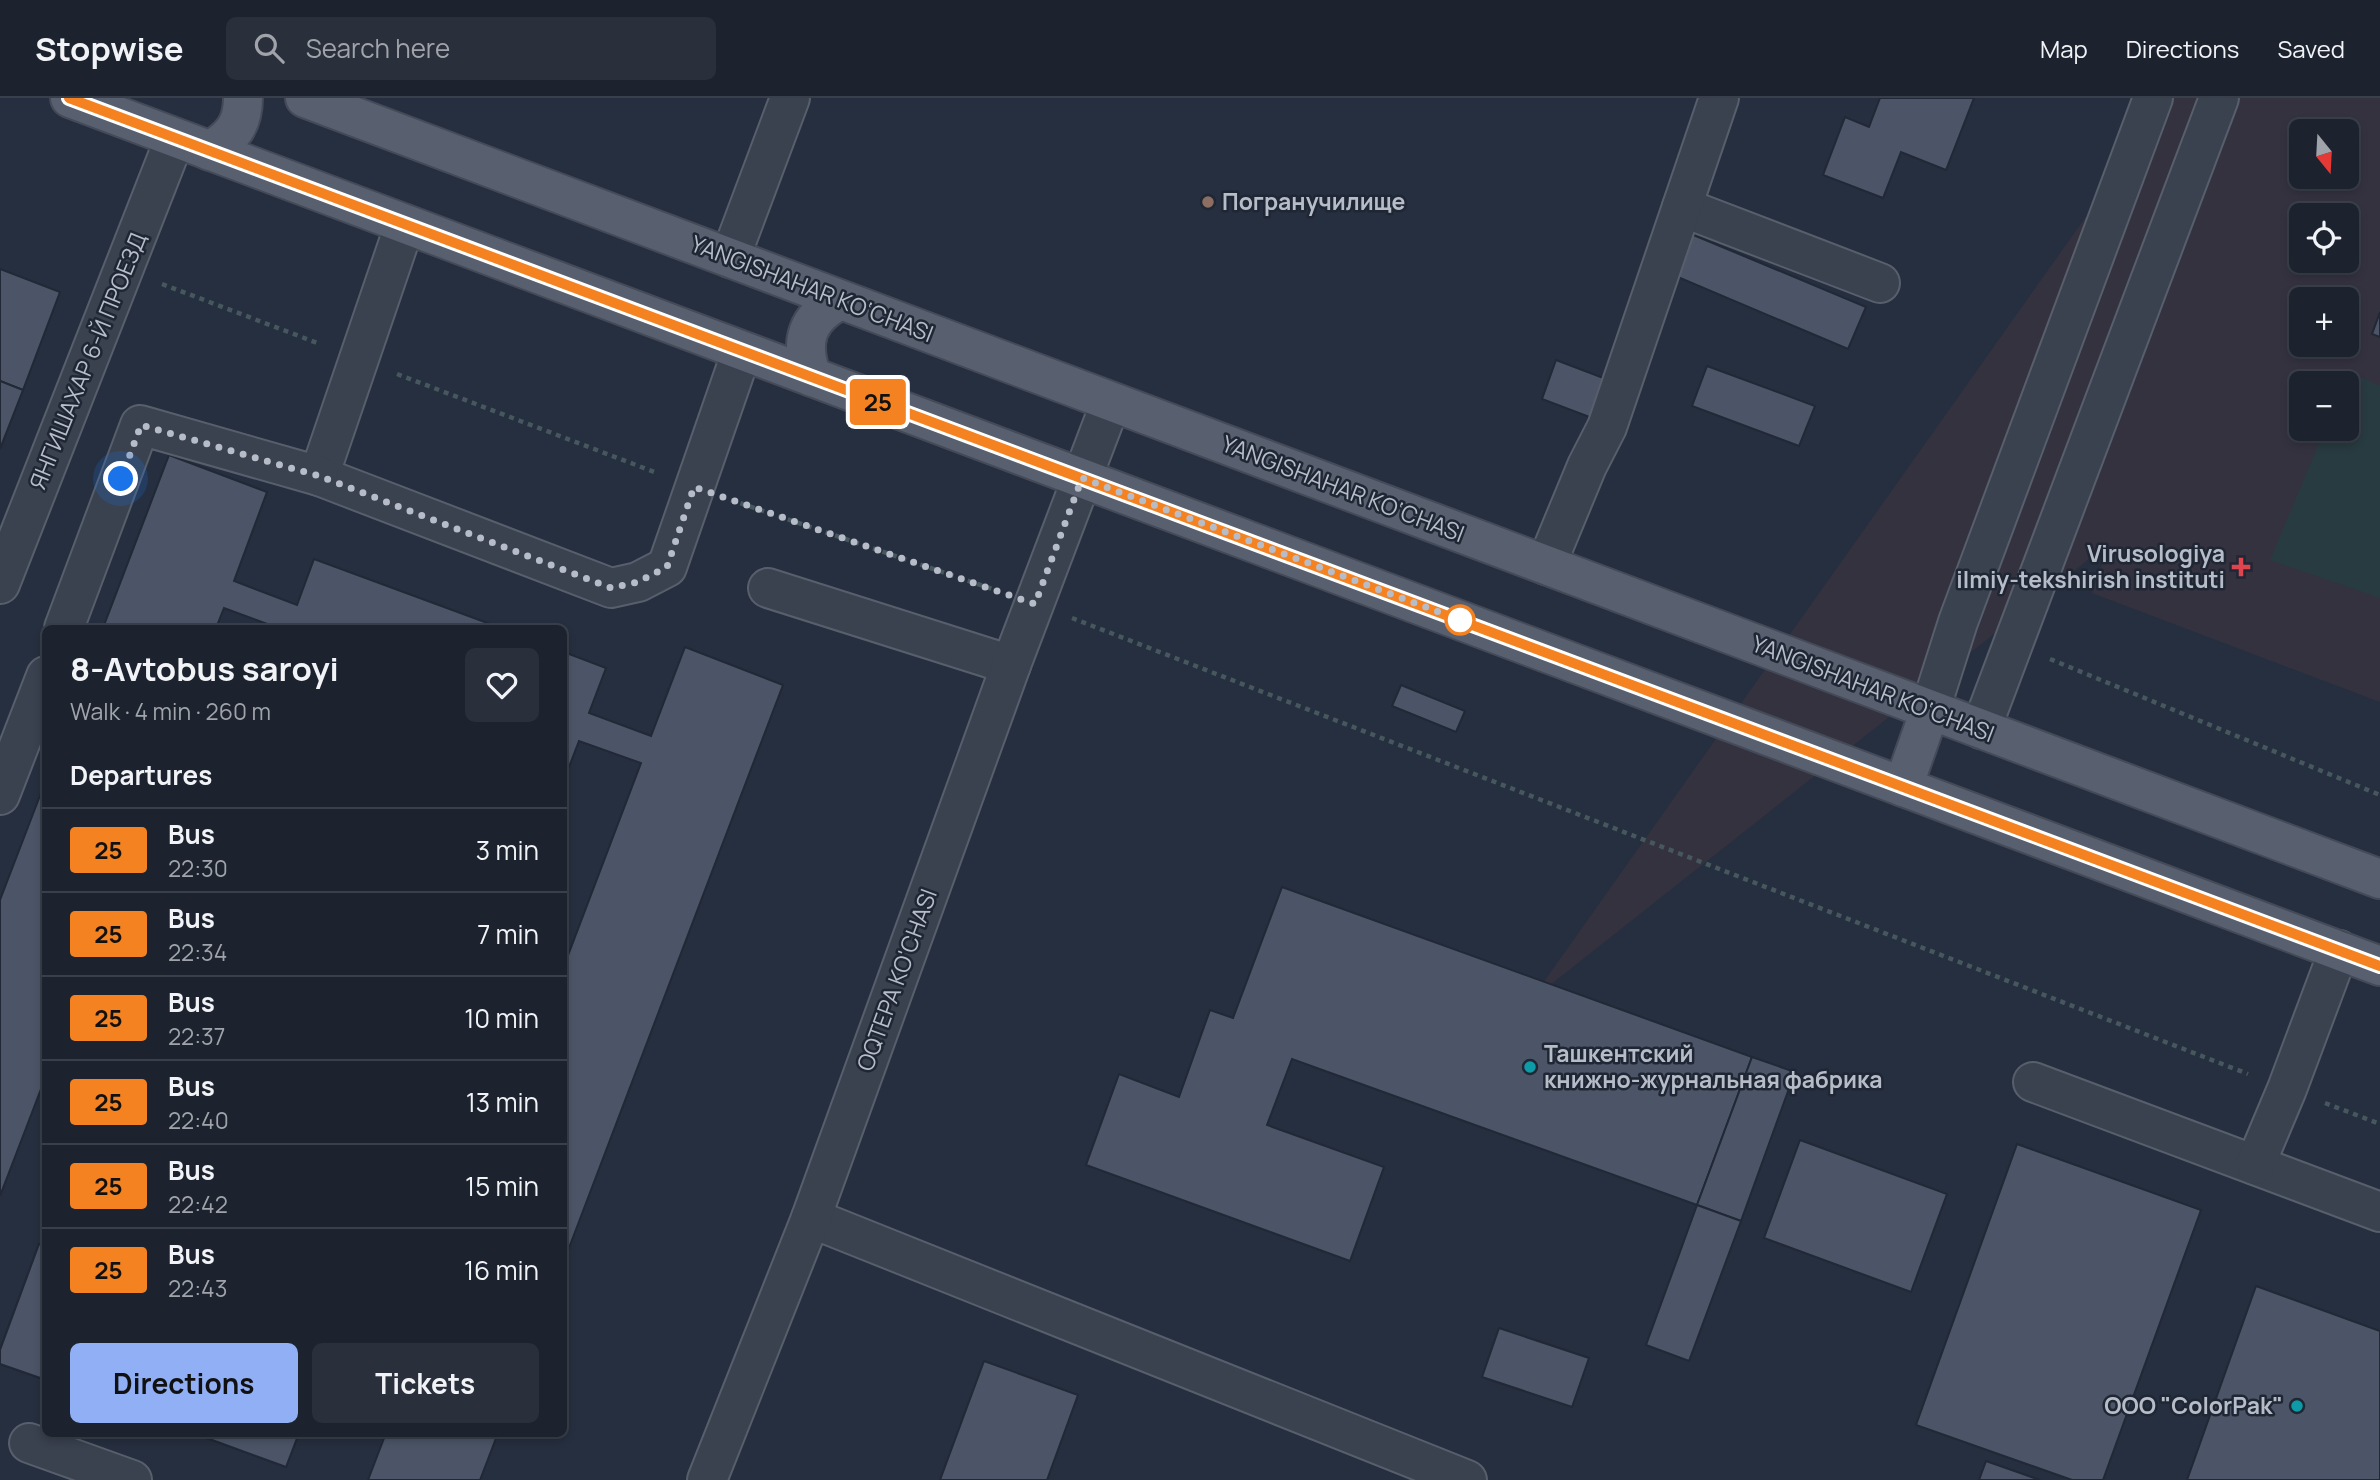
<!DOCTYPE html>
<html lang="en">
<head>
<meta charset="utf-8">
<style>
	body { margin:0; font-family:Manrope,sans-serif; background:#292f3b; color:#f1f3f6; height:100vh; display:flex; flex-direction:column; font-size:26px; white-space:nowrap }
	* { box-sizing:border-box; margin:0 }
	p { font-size:23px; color:#a0a4aa }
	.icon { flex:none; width:38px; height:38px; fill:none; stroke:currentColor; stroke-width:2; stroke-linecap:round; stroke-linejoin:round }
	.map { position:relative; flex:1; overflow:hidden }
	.panel { position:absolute; left:42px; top:527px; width:525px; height:812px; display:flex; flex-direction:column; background:#1c232f; border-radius:10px; box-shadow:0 4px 10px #0003,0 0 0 2px #3a404b }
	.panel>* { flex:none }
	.badge { padding:0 14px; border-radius:5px; font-size:24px; line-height:46px }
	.needle { width:46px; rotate:162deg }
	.fabs { position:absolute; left:2289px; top:21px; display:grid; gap:14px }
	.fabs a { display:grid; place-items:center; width:70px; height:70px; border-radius:10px; background:#1c232f; box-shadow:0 4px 10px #0003,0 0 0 2px #3a404b; font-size:35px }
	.you { position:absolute; width:35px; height:35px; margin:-18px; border:5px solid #fff; border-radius:50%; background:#1a73e8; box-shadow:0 0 0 10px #1a73e833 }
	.map>.badge { position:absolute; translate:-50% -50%; box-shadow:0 0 0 4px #fff }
	h2 { padding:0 28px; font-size:26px; line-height:63px }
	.round { display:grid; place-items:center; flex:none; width:74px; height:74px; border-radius:10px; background:#292f3b }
	.head { display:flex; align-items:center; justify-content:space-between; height:119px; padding:0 28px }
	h1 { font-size:33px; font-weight:700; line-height:52px }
	.button { display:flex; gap:14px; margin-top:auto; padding:14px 28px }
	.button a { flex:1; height:80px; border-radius:10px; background:#91aff4; color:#111; font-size:28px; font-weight:700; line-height:80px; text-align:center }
	.button a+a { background:#292f3b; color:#f1f3f6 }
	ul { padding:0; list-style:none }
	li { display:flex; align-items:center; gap:21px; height:84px; padding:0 28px; border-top:2px solid #3a404b }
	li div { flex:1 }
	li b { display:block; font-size:26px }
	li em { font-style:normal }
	li .badge { min-width:77px; font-weight:700; text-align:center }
	header { display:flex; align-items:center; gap:42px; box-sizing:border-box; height:98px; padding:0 35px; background:#1c232f; border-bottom:2px solid #3a404b }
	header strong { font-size:33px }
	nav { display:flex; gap:38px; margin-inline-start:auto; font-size:24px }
	.search { width:490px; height:63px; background:#292f3b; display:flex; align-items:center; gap:18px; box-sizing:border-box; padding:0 24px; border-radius:10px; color:#a0a4aa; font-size:26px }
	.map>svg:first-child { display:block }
	.medical { fill:#353240; fill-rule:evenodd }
	.green { fill:#283b40 }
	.building { fill:#4c5567; stroke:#212836; stroke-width:2 }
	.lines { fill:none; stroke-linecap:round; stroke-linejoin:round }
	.minor-casing { stroke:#585f6c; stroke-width:42 }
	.major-casing { stroke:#444a58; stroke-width:42 }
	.path { stroke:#46585d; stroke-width:4.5; stroke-dasharray:5 5; stroke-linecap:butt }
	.minor { stroke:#3a414f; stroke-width:38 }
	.major { stroke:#58606f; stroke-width:38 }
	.line-casing { stroke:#fff; stroke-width:16 }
	.line { stroke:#f58220; stroke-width:10 }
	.walk { stroke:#b7bcc9; stroke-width:7; stroke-dasharray:0 12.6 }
	.education-dot { fill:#8d6e63; stroke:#1f2634; stroke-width:2.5 }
	.health-dot { fill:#e0444e; stroke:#1f2634; stroke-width:2.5 }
	.stop-dot { fill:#fff; stroke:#f58220; stroke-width:3.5 }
	.culture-dot { fill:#0f9aa8; stroke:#1f2634; stroke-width:2.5 }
	.labels { text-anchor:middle; stroke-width:5; stroke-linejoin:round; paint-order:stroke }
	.poi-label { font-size:23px; font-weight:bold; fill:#b7bcc9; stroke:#1f2634; text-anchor:start }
	.street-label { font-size:23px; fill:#b7bcc9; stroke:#1f2634 }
</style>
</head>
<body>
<header>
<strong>Stopwise</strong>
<div class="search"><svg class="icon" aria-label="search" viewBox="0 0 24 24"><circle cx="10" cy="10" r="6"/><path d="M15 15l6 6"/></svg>Search here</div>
<nav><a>Map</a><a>Directions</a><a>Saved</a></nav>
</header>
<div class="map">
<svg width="2380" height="1382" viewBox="0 0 2380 1382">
	<rect width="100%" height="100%" fill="#262f3f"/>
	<path class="medical" d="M2170,0H2380V604L2092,495L2109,445L1531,902ZM2301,33H2347V79H2301ZM2301,117H2347V163H2301ZM2301,201H2347V247H2301ZM2301,285H2347V331H2301Z"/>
	<polygon class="green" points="2349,274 2380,288 2380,500 2270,462 2325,331 2347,331 2347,285 2344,285"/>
	<g class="building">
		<polygon points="1880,0 1974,0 1946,72 1901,54 1883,100 1823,77 1845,19 1869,29"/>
		<polygon points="1691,136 1866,209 1848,251 1673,177"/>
		<polygon points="0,171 60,194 23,292 0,283"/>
		<polygon points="2380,214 2380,239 2372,236"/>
		<polygon points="1556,262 1606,281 1592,320 1542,301"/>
		<polygon points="1707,268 1815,308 1799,348 1692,308"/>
		<polygon points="0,283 23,292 0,351"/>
		<polygon points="169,357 267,394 234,483 297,507 314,461 501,530 278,530 224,510 216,530 103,530"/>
		<polygon points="685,549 783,587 564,1163 564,868 641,665 579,643 569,669 564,667 564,554 606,570 589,615 651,638"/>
		<polygon points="1401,587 1465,613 1456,634 1392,608"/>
		<polygon points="46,682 46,978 0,1098 0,802"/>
		<polygon points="1282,789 1752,959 1697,1107 1292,961 1267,1027 1384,1069 1350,1163 1086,1067 1119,976 1179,999 1210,912 1233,920"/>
		<polygon points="1752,959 1795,974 1741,1123 1697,1107"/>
		<polygon points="1800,1042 1947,1096 1911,1194 1764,1140"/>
		<polygon points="2017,1046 2201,1112 2103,1382 2072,1382 1916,1327"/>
		<polygon points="1697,1107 1741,1123 1689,1263 1646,1247"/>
		<polygon points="39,1146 46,1148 46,1282 0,1266 0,1252"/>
		<polygon points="39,1146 46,1148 46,1282 0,1266 0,1252"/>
		<polygon points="2256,1188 2380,1233 2380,1382 2187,1382"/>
		<polygon points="1499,1230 1589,1260 1572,1309 1482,1279"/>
		<polygon points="984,1263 1078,1297 1047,1382 940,1382"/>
		<polygon points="193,1335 299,1335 286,1369"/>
		<polygon points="193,1335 299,1335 286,1369"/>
		<polygon points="386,1335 498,1335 480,1382 368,1382"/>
		<polygon points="1986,1363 2040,1382 1979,1382"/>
	</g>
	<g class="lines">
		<g class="minor-casing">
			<g id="minor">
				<polyline points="1682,109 1880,185"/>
				<polyline points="405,126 319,378 611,490 638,484 667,469 742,253"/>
				<polyline points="730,160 790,0"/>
				<polyline points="1546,467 1587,368 1607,329 1719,0"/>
				<polyline points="0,486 175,40"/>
				<polyline points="768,490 1011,567"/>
				<polyline points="64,530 140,327 319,378"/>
				<polyline points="1930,612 1958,524 2153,0"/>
				<polyline points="1981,631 2219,0"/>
				<polyline points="0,697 46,578"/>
				<polyline points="2033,984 2380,1114"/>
				<polyline points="2255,1067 2287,991 2339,852"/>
				<polyline points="811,1120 1467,1382"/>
				<polyline points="29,1345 132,1382"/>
				<polyline points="707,1382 811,1120 1011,567 1111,304"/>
			</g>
		</g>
		<g class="major-casing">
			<g id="major">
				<polyline points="70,0 2380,868"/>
				<polyline points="305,0 2380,781"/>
				<path d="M210,53C232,39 243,27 243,0"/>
				<path d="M812,279C799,244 806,219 841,202"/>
				<polyline points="1903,689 1930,612"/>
			</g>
		</g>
		<g class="path">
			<polyline points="162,186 320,246"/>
			<polyline points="397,276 657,375"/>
			<polyline points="731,402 998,493"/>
			<polyline points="1072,520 2248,976"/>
			<polyline points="2050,561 2380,697"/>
			<polyline points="2325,1005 2380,1026"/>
		</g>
		<use href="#minor" class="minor"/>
		<use href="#major" class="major"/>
	</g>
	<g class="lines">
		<g class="line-casing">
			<polyline id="line" points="69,0 2380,868"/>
		</g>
		<use href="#line" class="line"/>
		<polyline class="walk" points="121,381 141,327 319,378 611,490 638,484 667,469 694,389 1035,506 1082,380 1460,522"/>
	</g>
	<circle class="education-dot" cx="1208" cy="104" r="7"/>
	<path class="health-dot" d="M2237.5 458.5h7v7h7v7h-7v7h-7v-7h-7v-7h7z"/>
	<circle class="stop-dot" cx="1460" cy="522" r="14"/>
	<g class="culture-dot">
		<circle cx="1530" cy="969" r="7"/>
		<circle cx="2297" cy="1308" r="7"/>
	</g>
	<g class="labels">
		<g class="poi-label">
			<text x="1222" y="112">Погранучилище</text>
			<text x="2225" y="464" text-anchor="end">Virusologiya<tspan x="2225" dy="26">ilmiy-tekshirish instituti</tspan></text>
			<text x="1544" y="964">Ташкентский<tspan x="1544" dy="26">книжно-журнальная фабрика</tspan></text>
			<text x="2283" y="1316" text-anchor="end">OOO "ColorPak"</text>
		</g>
		<g class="street-label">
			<text transform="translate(812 191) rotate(21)" y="8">YANGISHAHAR KO‘CHASI</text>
			<text transform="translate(88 263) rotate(-68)" y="8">ЯНГИШАХАР 6-Й ПРОЕЗД</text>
			<text transform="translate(1343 391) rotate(21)" y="8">YANGISHAHAR KO‘CHASI</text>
			<text transform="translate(1873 591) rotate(21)" y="8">YANGISHAHAR KO‘CHASI</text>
			<text transform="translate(897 882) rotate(-70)" y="8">OQTEPA KO'CHASI</text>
		</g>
	</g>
</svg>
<div class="fabs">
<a><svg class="needle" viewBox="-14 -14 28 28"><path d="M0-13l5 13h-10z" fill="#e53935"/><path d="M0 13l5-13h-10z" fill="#a0a4aa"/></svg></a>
<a><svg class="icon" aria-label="locate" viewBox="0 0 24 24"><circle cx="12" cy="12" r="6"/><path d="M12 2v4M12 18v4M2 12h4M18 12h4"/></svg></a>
<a>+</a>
<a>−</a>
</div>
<div class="you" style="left:121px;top:381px"></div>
<b class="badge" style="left:878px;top:304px;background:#f58220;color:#111">25</b>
<section class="panel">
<div class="head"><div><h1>8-Avtobus saroyi</h1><p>Walk · 4 min · 260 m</p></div><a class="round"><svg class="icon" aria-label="heart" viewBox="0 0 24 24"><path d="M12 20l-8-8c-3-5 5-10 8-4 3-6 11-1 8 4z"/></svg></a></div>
<h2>Departures</h2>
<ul>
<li><span class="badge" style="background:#f58220;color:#111">25</span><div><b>Bus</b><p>22:30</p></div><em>3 min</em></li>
<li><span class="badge" style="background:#f58220;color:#111">25</span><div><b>Bus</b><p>22:34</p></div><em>7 min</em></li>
<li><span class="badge" style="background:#f58220;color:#111">25</span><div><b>Bus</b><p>22:37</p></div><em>10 min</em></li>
<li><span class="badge" style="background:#f58220;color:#111">25</span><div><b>Bus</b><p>22:40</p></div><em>13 min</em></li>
<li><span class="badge" style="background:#f58220;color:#111">25</span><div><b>Bus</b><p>22:42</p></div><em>15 min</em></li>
<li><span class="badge" style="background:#f58220;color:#111">25</span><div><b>Bus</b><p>22:43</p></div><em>16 min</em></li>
</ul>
<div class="button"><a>Directions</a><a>Tickets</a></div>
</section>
</div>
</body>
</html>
